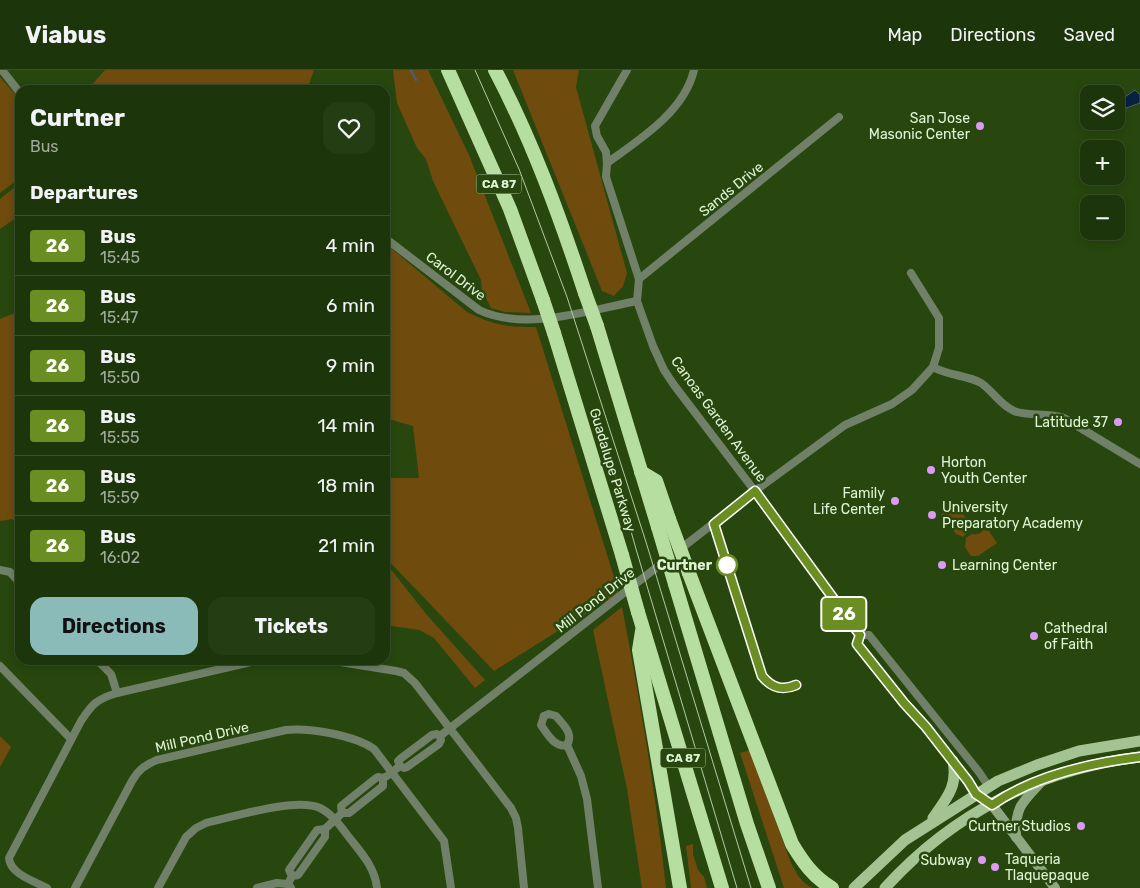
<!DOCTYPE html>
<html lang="en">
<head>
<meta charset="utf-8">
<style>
	body { margin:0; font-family:Rubik,sans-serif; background:#253d13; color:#f1f3f6; height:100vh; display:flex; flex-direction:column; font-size:19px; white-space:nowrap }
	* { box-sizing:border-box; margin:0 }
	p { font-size:16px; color:#a0ab9c }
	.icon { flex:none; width:28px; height:28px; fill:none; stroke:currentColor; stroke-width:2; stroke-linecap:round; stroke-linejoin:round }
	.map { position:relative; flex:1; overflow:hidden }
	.side { position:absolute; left:15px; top:15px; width:375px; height:580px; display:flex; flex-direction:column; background:#1d350a; border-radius:15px; box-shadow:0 2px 8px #0003,0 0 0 1px #3b502b }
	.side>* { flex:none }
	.badge { padding:0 10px; border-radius:4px; font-size:18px; line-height:32px }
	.tools { position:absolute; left:1080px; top:15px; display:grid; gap:10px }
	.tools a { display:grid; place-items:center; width:45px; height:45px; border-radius:10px; background:#1d350a; box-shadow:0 2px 8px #0003,0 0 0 1px #3b502b; font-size:25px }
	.map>.badge { position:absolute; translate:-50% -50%; box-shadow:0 0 0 2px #fff }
	h2 { padding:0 15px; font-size:19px; line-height:45px }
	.round { display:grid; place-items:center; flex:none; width:52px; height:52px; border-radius:15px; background:#253d13 }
	.summary { display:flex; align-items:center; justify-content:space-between; height:85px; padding:0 15px }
	h1 { font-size:24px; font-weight:700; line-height:38px }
	.button { display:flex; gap:10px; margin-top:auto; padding:10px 15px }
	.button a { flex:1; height:58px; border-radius:15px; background:#8bbbb9; color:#111; font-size:20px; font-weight:700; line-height:58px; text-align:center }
	.button a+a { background:#253d13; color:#f1f3f6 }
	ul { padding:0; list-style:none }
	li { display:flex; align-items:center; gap:15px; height:60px; padding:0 15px; border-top:1px solid #3b502b }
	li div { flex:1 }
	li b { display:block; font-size:19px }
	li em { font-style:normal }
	li .badge { min-width:55px; font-weight:700; text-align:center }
	header { display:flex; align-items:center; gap:30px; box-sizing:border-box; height:70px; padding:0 25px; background:#1d350a; border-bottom:1px solid #3b502b }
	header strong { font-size:24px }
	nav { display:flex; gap:28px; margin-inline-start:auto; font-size:18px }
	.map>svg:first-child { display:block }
	.green { fill:#6f4b0e }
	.water { fill:#092240; stroke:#49616d }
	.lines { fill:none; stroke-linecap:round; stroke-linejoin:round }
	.stream { stroke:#49616d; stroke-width:2.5 }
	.street { stroke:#718169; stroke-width:8 }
	.secondary { stroke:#8ea780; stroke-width:10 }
	.primary { stroke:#a3c492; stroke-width:11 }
	.highway { stroke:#b7dea1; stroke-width:14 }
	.tram { stroke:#b3caa6; stroke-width:1 }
	.highway-bridge { stroke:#b7dea1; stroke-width:14 }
	.line-casing { stroke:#fff; stroke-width:11 }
	.line { stroke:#6b8e23; stroke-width:8 }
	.poi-dot { fill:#da9af6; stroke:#27470e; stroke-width:2 }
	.stop-dot { fill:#fff; stroke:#6b8e23; stroke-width:2.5 }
	.labels { text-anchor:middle; stroke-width:5; stroke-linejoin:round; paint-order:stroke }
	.shield { fill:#27470e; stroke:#a8bf99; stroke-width:1 }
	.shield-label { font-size:12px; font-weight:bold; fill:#dff3d5 }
	.poi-label { font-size:14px; fill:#dff3d5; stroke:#27470e; text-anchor:end }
	.street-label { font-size:14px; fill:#dff3d5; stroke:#27470e }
	.stop-label { font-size:14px; font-weight:bold; fill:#dff3d5; stroke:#27470e; text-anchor:end }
</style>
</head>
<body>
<header>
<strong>Viabus</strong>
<nav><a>Map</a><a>Directions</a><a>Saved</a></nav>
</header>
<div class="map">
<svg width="1140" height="818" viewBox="0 0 1140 818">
	<rect width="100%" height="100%" fill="#27470e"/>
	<g class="green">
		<polygon points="105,0 314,0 307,20 87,20"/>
		<polygon points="393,0 428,0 469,85 531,243 505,242 491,238 482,220 481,210 433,111 426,89 417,78 397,33"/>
		<polygon points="513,0 579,0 576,17 627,203 623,216 614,226 602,221"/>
		<polygon points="0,7 20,30 20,108 0,123"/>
		<polygon points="20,113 20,145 0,159 0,129"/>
		<path d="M385,173L467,242C493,255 507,257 536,257L619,523L494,601L385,487V408H419L413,356L385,348Z"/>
		<polygon points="20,241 20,456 12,449 0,451 0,249"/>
		<polygon points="952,437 958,438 970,453 969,461 963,467 956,464 941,444"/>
		<path d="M983,460L989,461L997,473L978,486H971L965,477L966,468L972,464C977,465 980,464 983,460Z"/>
		<polygon points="385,492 427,545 485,610 475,618 434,568 419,560 385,555"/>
		<path d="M622,537C640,631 656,724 666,818H642L627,719L594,565L593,560Z"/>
		<polygon points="0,666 11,677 0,697"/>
		<path d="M750,680L791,793C797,804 801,813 813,818H784L740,683Z"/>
		<polygon points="693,774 693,784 698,800 704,807 707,818 691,818 686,776"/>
	</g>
	<polygon class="water" points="1135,20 1140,25 1140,33 1126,38 1125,49 1121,47 1119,31"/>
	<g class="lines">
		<polyline class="stream" points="411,0 416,10"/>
		<g class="street">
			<polyline points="2,0 20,23"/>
			<polyline points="627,0 595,56 597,66 606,82 607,93 606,107 639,209 637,231 653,276 664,300 674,315 764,433 860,565"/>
			<path d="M607,93C640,69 684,42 694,0"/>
			<path d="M385,168L479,240C525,262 590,240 637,231"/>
			<polyline points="639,209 839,47"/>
			<path d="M933,297C949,306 967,305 981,313C993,321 1000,335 1014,341C1029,347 1048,342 1064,348L1140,394"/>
			<polyline points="679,480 755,421 845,355 892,334 912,320 933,297 939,278 939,248 911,203"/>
			<polyline points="0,500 10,502 20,513"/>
			<polyline points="860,565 869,565 979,702 989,717"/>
			<path d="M860,565L857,574C873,594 888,615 905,634C930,663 956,691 976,724"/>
			<polyline points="97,590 111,604 117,623"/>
			<polyline points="328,590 396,601 404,603 415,613 511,738 516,748 518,758 524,818"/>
			<polyline points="0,596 71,669"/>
			<path d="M544,646L549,644L556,646C563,655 574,663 567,675"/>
			<path d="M544,646L541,655C547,664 555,678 567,675"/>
			<polyline points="567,675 581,706 587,729 598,818"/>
			<polyline points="400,696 398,691 400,689 432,665 437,664 440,666 670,487"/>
			<polyline points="396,699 400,696 404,698 407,697 439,674 441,670 440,666"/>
			<polyline points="342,743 341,736 376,708 378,707 383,708 387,706"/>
			<polyline points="292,806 289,800 317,760 325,759 342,743 349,743 383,716 383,708"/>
			<polyline points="288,814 292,806 298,805 325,767 325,759"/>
			<path d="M47,818C34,811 10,804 9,788L81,651C92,634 97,629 117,623L260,590"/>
			<path d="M75,818L132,711C138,700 145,695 157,690L286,660C311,658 354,665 374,679L444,771L451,818"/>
			<path d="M158,818L186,767L196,758L206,753C233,747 296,727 320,738C333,744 343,760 352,771C364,786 375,799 377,818"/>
			<polyline points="257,818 277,813 288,814 291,818"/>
		</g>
		<g class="secondary">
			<polyline points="976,724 992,735 1055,818"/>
			<path d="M1016,767C1015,735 1023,732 1043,710"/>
		</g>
		<g class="primary">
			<path d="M933,748C947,728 958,716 953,691"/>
			<polyline points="854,818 905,770 998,711 1037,695 1079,681 1140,671"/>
			<path d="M885,818C953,743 1040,699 1140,687"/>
		</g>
		<g class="highway">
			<polyline points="448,0 510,139 543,230"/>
			<path d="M495,0C532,70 560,147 585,223"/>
			<polyline points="597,256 658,457"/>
			<polyline points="554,263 622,485"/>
			<polyline points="641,402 656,411 669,449"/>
			<path d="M689,503L792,774C803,792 813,807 832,818"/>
			<polyline points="675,514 747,754 769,818"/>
			<polyline points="638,542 722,818"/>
			<polyline points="642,561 639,580 680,818"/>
		</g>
		<g class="tram">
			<polyline points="475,0 519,99 567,227 646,472 751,818"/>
			<polyline points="606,372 636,479 737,818"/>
		</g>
		<g class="highway-bridge">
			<polyline points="585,223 597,256"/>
			<polyline points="543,230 554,263"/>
			<polyline points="669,449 689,503"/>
			<polyline points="658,457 675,514"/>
			<polyline points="622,485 638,542"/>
		</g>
	</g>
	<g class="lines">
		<g class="line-casing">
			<path id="line" d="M796,615C782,621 772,618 762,606L714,454L755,421L860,565L857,574L904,633L926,657L968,711L976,724L992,735C1033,706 1091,693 1140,687"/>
		</g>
		<use href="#line" class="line"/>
	</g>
	<g class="poi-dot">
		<circle cx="980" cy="56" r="5"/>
		<circle cx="1118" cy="352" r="5"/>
		<circle cx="931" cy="400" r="5"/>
		<circle cx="895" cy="431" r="5"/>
		<circle cx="932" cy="445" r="5"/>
		<circle cx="942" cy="495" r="5"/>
		<circle cx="1034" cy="566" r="5"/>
		<circle cx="1081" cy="756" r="5"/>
		<circle cx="982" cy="790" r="5"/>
		<circle cx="995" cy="797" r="5"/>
	</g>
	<circle class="stop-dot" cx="727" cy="495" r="10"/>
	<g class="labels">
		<g class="shield">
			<rect x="476.5" y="104.5" width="45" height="19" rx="4"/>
			<rect x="660.5" y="678.5" width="45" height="19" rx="4"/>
		</g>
		<g class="shield-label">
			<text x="499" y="118">CA 87</text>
			<text x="683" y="692">CA 87</text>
		</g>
		<g class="poi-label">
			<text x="970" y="53">San Jose<tspan x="970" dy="16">Masonic Center</tspan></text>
			<text x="1108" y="357">Latitude 37</text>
			<text x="941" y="397" text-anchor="start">Horton<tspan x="941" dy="16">Youth Center</tspan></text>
			<text x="885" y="428">Family<tspan x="885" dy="16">Life Center</tspan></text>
			<text x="942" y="442" text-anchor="start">University<tspan x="942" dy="16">Preparatory Academy</tspan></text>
			<text x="952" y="500" text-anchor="start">Learning Center</text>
			<text x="1044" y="563" text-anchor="start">Cathedral<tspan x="1044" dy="16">of Faith</tspan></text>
			<text x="1071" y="761">Curtner Studios</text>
			<text x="1005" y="794" text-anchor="start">Taqueria<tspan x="1005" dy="16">Tlaquepaque</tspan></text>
			<text x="972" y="795">Subway</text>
		</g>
		<g class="street-label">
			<text transform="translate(731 119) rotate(-39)" y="5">Sands Drive</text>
			<text transform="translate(456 206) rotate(37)" y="5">Carol Drive</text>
			<text transform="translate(719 349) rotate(54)" y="5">Canoas Garden Avenue</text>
			<text transform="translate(613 400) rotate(73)" y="5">Guadalupe Parkway</text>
			<text transform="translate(595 530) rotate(-38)" y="5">Mill Pond Drive</text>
			<text transform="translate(202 667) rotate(-13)" y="5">Mill Pond Drive</text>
		</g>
		<g class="stop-label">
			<text x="712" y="500">Curtner</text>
		</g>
	</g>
</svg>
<div class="tools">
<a><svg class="icon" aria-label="layers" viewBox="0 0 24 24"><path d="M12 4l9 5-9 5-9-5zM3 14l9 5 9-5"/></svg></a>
<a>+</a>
<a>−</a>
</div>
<b class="badge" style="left:844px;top:544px;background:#6b8e23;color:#fff">26</b>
<section class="side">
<div class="summary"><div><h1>Curtner</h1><p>Bus</p></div><a class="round"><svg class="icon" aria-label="heart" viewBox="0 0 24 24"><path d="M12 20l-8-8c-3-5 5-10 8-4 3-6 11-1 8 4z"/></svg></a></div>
<h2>Departures</h2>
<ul>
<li><span class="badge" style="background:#6b8e23;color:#fff">26</span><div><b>Bus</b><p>15:45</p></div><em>4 min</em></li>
<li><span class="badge" style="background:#6b8e23;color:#fff">26</span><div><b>Bus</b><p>15:47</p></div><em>6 min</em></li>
<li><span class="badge" style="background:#6b8e23;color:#fff">26</span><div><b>Bus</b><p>15:50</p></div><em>9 min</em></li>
<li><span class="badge" style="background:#6b8e23;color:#fff">26</span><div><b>Bus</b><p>15:55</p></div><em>14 min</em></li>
<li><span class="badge" style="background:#6b8e23;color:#fff">26</span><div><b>Bus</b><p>15:59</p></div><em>18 min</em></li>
<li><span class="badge" style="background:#6b8e23;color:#fff">26</span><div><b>Bus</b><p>16:02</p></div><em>21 min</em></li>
</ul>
<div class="button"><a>Directions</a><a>Tickets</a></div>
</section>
</div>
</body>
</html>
